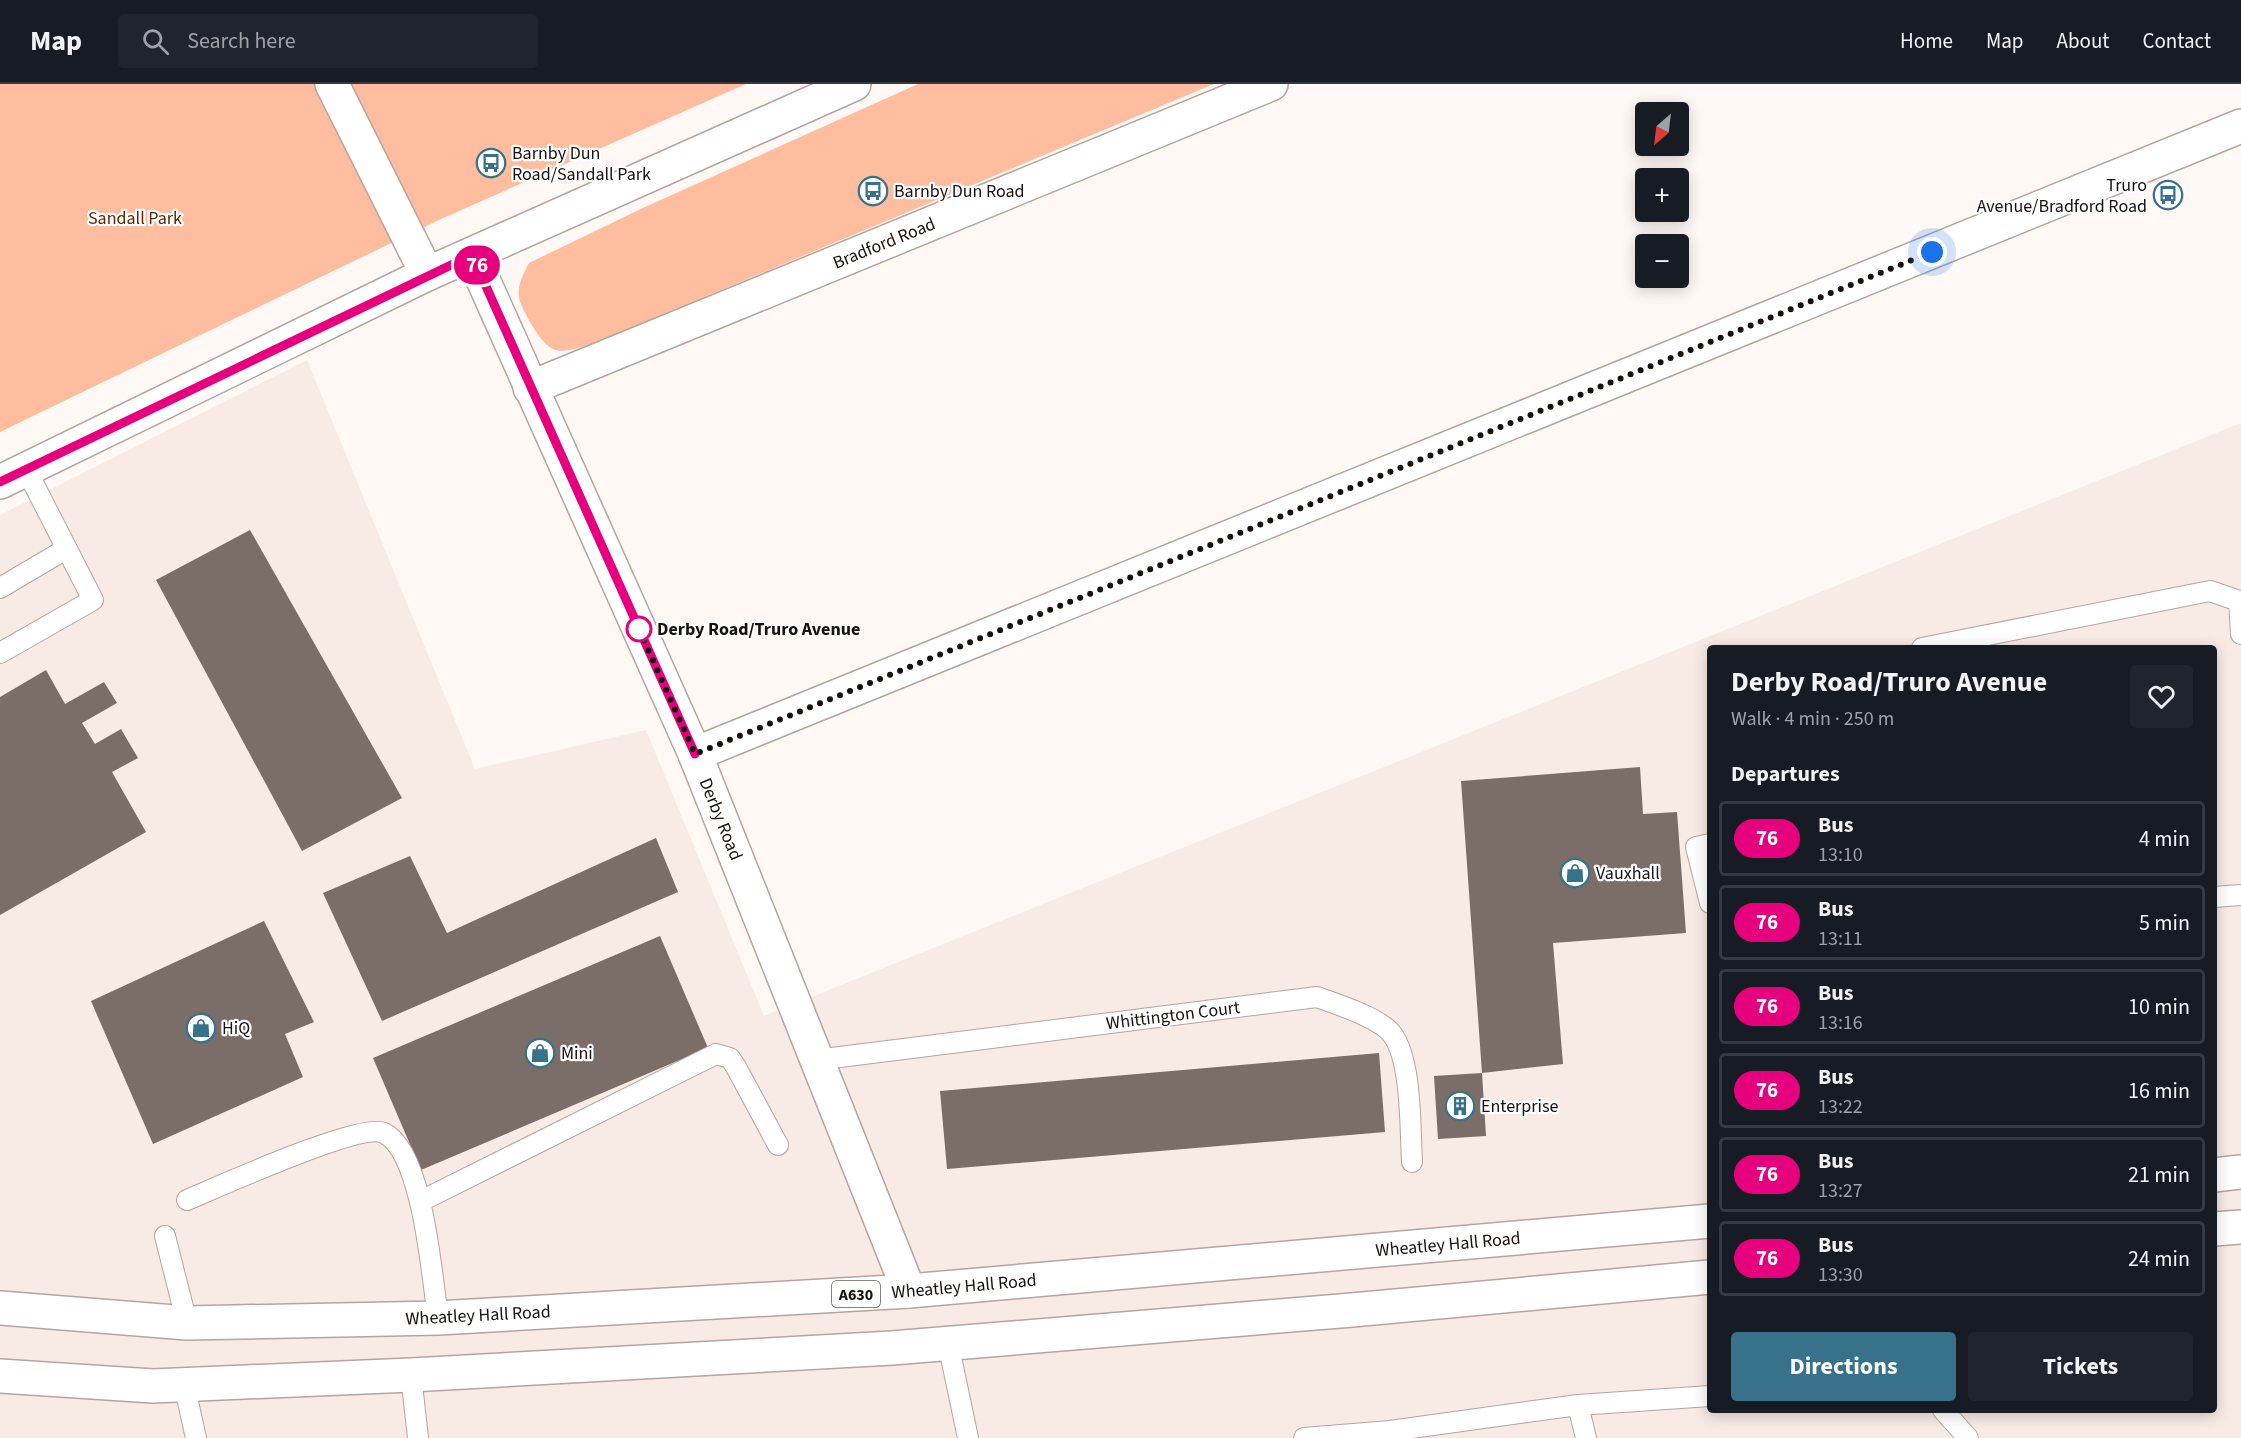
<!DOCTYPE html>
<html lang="en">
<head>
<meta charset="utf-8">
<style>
	body { margin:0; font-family:"Source Sans 3",sans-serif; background:#20242c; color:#f1f3f6; height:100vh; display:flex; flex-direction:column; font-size:22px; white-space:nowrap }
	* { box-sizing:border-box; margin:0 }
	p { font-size:20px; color:#9ea1a6 }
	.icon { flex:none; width:33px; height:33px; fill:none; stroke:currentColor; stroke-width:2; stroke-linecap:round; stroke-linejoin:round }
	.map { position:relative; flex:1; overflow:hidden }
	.drawer { position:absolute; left:1707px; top:561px; width:510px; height:768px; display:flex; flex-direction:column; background:#171b24; border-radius:6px; box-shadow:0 3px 15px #0003 }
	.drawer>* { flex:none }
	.badge { padding:0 12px; border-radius:20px; font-size:21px; line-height:39px }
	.needle { width:39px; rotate:208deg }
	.buttons { position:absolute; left:1635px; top:18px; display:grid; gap:12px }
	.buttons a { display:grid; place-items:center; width:54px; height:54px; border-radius:6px; background:#171b24; box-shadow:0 3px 15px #0003; font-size:30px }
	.you { position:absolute; width:30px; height:30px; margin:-15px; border:4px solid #fff; border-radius:50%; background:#1a73e8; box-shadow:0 0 0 9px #1a73e833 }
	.map>.badge { position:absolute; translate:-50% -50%; box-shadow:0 0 0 3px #fff }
	h2 { padding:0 24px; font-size:22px; line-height:54px }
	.round { display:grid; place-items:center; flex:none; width:63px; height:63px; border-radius:6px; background:#20242c }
	.headline { display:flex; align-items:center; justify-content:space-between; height:102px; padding:0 24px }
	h1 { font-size:28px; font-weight:700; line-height:45px }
	.cta { display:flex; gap:12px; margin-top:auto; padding:12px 24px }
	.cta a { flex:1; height:69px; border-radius:6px; background:#37728a; color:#fff; font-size:24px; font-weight:700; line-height:69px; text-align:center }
	.cta a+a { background:#20242c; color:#f1f3f6 }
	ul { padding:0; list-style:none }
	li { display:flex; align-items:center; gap:18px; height:75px; margin:0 12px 9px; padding:0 12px; border:3px solid #363941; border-radius:6px }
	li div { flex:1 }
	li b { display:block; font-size:22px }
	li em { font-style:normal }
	li .badge { min-width:66px; font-weight:700; text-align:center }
	header { display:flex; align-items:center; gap:36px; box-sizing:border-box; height:84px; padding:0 30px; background:#171b24; border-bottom:2px solid #363941 }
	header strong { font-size:28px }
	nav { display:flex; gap:33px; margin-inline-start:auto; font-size:21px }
	.search { width:420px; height:54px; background:#20242c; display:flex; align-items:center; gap:15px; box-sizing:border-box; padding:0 21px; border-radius:6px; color:#9ea1a6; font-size:22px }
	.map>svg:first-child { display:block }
	.built { fill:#f8eae4; fill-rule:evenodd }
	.green { fill:#febd9e }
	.building { fill:#7b6d67 }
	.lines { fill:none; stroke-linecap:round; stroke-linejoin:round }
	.lane-casing { stroke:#b4a59e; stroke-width:22 }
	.street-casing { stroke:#b4a59e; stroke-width:36 }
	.secondary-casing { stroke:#b4a59e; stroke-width:36 }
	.highway-casing { stroke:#b4a59e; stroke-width:36 }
	.lane { stroke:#fff; stroke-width:20 }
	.street { stroke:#fff; stroke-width:33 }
	.secondary { stroke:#fff; stroke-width:33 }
	.highway { stroke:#fff; stroke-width:33 }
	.line-casing { stroke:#fff; stroke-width:14 }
	.line { stroke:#e6007e; stroke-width:9 }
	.walk { stroke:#16110e; stroke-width:6; stroke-dasharray:0 10.8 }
	.stop-dot { fill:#fff; stroke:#e6007e; stroke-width:3 }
	.labels { text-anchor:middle; stroke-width:4.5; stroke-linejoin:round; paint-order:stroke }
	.shield { fill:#fff; stroke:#5c5856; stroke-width:1.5 }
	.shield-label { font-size:16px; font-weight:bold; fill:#16110e }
	.poi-label { font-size:18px; fill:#16110e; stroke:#fff; text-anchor:start }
	.park-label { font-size:18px; fill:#5d2501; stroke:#fff }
	.street-label { font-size:18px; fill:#16110e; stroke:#fff }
	.stop-label { font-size:18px; font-weight:bold; fill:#16110e; stroke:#fff; text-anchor:start }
</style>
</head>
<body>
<header>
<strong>Map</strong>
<div class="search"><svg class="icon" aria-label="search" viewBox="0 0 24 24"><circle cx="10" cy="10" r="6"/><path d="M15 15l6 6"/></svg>Search here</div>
<nav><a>Home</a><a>Map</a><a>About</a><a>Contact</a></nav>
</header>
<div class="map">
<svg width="2241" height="1354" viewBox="0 0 2241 1354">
	<rect width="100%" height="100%" fill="#fff8f5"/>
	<path class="built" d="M307,276L475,685L646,646L764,932L2241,339V1354H0V431ZM1710,564H2214V1326H1710Z"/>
	<g class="green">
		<polygon points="0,0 746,0 441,135 0,348"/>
		<path d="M918,0H1214L592,260C580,263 563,271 551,264C540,258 522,226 519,214C517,201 524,189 529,179L645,123Z"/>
	</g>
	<g class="building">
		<polygon points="250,446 402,714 302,767 156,496"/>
		<polygon points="46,586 65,620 104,598 117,619 82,639 95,660 121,645 138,674 112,688 146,748 0,831 0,613"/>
		<polygon points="1640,683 1643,730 1677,728 1686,849 1553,859 1563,980 1482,989 1461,697"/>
		<polygon points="656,754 678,808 382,937 323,809 410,772 447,849"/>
		<polygon points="264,837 314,938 285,950 303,993 153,1060 91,917"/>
		<polygon points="660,852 708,964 421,1086 373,974"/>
		<polygon points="1379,969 1385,1048 947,1085 940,1007"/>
		<polygon points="1482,989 1486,1052 1438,1055 1434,992"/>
	</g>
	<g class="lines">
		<g class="lane-casing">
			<g id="lane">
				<polyline points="0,504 66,465"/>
				<polyline points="1922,564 2210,507 2239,517 2241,550"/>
				<polyline points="0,569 93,516 26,385"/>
				<polyline points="1710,760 1696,763 1710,819"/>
				<polyline points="2214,813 2241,811"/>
				<path d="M816,976L1317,913C1337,920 1380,934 1392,950C1412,976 1410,1045 1412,1078"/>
				<path d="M187,1116C218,1103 361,1038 384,1049C423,1068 432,1193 438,1234"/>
				<polyline points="421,1117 716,970 730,974 736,983 778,1061"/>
				<polyline points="165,1152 187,1239"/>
				<polyline points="948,1259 968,1354"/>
				<polyline points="411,1291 418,1354"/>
				<polyline points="184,1300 196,1354"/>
				<polyline points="1578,1321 1710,1312"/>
				<polyline points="1943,1326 1968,1354"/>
				<polyline points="1304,1354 1390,1347 1578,1321 1586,1354"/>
			</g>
		</g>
		<g class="street-casing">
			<g id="street">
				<polyline points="332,0 427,190"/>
				<polyline points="472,171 695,670 909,1207"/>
				<polyline points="530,304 1271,0"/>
				<polyline points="695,670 2241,42"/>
			</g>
		</g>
		<g class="secondary-casing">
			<polyline id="secondary" points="0,398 427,190 854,0"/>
		</g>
		<g class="highway-casing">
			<g id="highway">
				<polyline points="2214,1091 2241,1088"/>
				<polyline points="2214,1145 2241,1143"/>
				<polyline points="0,1224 187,1239 438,1234 909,1207 1710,1137"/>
				<polyline points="0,1292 153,1302 411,1291 892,1264 1352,1226 1710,1193"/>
			</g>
		</g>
		<use href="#lane" class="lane"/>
		<use href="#street" class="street"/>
		<use href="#secondary" class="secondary"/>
		<use href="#highway" class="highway"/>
	</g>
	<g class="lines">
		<g class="line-casing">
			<polyline id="line" points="0,398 472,171 695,670"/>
		</g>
		<use href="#line" class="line"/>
		<polyline class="walk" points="639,545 637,541 695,670 1932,168"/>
	</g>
	<defs>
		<g id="bus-ring" transform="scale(1.5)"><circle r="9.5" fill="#fff" stroke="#37728a" stroke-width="1.5"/><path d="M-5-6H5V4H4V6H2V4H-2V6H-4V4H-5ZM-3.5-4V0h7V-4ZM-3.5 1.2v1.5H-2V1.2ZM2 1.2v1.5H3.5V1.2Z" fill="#37728a"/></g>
		<g id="shop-ring" transform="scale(1.5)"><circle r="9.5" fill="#fff" stroke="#37728a" stroke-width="1.5"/><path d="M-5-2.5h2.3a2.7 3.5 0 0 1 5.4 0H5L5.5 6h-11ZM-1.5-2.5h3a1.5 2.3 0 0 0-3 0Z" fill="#37728a"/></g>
		<g id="building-ring" transform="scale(1.5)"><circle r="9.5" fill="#fff" stroke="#37728a" stroke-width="1.5"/><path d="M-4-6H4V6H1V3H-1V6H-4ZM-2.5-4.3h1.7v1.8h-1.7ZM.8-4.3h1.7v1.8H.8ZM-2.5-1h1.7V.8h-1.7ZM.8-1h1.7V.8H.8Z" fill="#37728a"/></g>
	</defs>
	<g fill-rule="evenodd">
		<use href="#bus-ring" x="491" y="79"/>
		<use href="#bus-ring" x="873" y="107"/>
		<use href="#bus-ring" x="2168" y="111"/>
		<use href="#shop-ring" x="1575" y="789"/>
		<use href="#shop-ring" x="201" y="944"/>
		<use href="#shop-ring" x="540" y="969"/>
		<use href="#building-ring" x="1460" y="1022"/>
	</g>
	<circle class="stop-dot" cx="639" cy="545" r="12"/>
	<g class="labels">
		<rect class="shield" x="832" y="1197" width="48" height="26" rx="4.5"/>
		<g class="shield-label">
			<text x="856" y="1216">A630</text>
		</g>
		<g class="poi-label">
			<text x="512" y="75">Barnby Dun<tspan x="512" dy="21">Road/Sandall Park</tspan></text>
			<text x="2147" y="107" text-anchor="end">Truro<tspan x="2147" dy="21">Avenue/Bradford Road</tspan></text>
			<text x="894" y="113">Barnby Dun Road</text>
			<text x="1596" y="795">Vauxhall</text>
			<text x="222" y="950">HiQ</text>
			<text x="561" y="975">Mini</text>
			<text x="1481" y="1028">Enterprise</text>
		</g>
		<g class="park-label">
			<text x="135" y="140">Sandall Park</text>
		</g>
		<g class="street-label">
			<text transform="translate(884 159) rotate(-22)" y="6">Bradford Road</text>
			<text transform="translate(721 735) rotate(68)" y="6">Derby Road</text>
			<text transform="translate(1173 931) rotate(-7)" y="6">Whittington Court</text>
			<text transform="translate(1448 1160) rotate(-5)" y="6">Wheatley Hall Road</text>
			<text transform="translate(964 1202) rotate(-5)" y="6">Wheatley Hall Road</text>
			<text transform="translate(478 1231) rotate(-3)" y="6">Wheatley Hall Road</text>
		</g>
		<g class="stop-label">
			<text x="657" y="551">Derby Road/Truro Avenue</text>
		</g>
	</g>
</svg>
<div class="buttons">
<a><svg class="needle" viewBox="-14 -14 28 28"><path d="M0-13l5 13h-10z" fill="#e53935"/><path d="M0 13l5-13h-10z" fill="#9ea1a6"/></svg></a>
<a>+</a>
<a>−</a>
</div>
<div class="you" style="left:1932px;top:168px"></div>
<b class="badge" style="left:477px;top:181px;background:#e6007e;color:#fff">76</b>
<section class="drawer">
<div class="headline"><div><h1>Derby Road/Truro Avenue</h1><p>Walk · 4 min · 250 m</p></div><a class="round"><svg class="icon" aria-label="heart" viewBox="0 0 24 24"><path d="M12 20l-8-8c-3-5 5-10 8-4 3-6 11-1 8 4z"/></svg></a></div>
<h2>Departures</h2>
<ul>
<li><span class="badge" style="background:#e6007e;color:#fff">76</span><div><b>Bus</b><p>13:10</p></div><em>4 min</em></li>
<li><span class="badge" style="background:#e6007e;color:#fff">76</span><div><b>Bus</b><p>13:11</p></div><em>5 min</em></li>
<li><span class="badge" style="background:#e6007e;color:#fff">76</span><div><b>Bus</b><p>13:16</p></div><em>10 min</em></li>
<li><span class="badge" style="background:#e6007e;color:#fff">76</span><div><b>Bus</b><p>13:22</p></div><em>16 min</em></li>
<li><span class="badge" style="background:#e6007e;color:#fff">76</span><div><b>Bus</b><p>13:27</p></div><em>21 min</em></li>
<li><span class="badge" style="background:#e6007e;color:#fff">76</span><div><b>Bus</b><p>13:30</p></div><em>24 min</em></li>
</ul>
<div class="cta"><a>Directions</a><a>Tickets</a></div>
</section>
</div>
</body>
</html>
